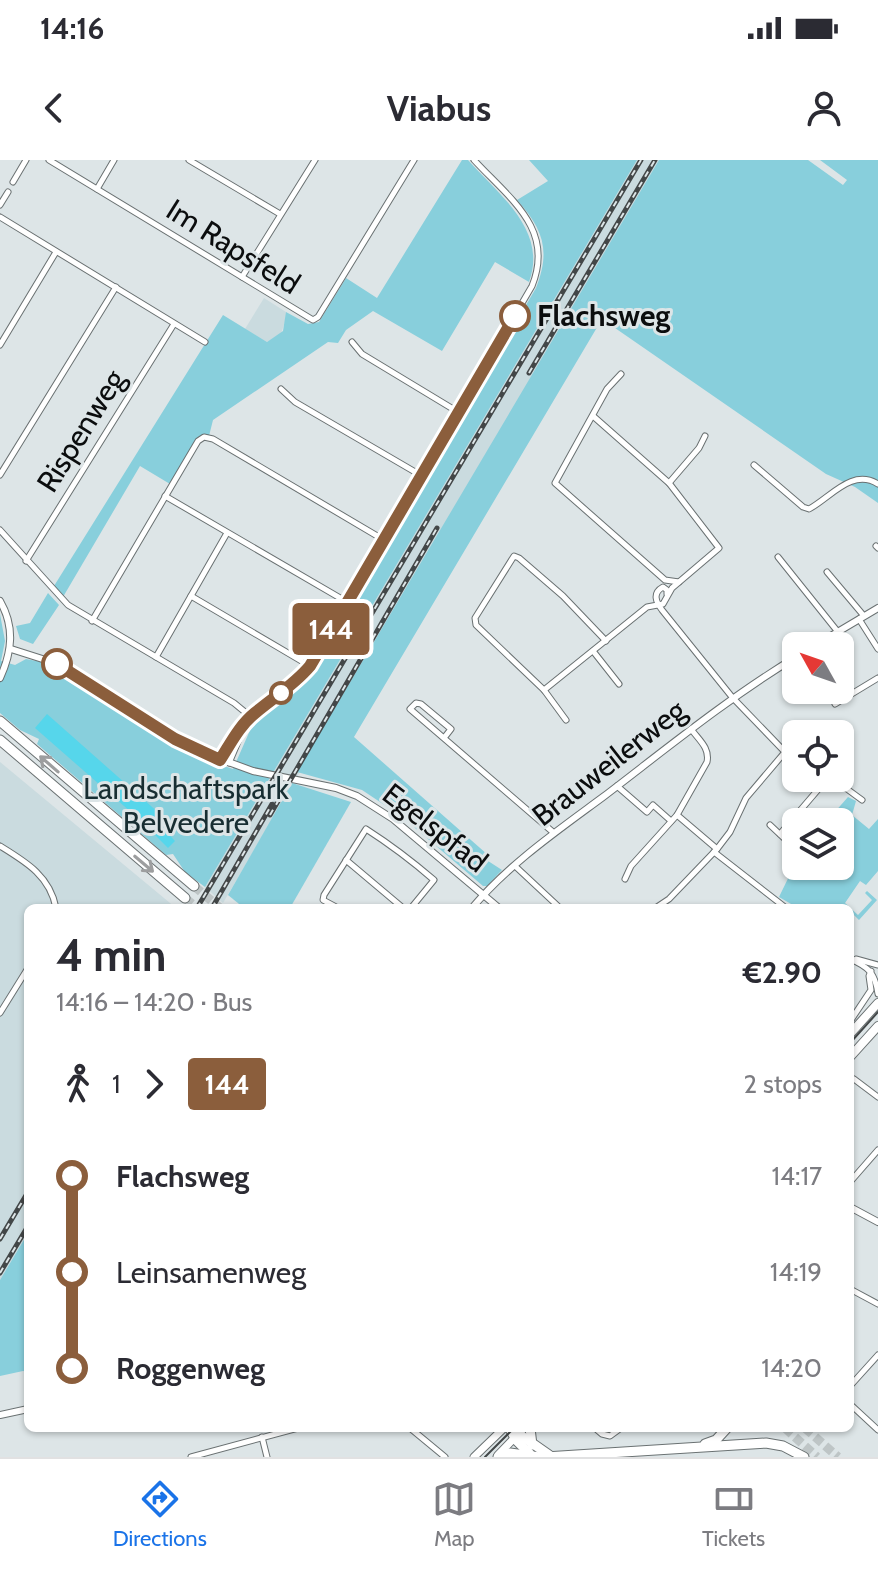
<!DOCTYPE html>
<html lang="en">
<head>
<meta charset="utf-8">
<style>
	body { margin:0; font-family:Cabin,sans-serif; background:#f2f2f3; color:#2b2b33; height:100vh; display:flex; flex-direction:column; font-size:30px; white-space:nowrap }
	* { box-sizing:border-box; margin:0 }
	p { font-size:26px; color:#7c7c81 }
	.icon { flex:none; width:44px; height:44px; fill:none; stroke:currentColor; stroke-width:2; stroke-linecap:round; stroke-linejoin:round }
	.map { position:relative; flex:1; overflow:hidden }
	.drawer { position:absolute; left:24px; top:744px; width:830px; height:528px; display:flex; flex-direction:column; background:#fff; border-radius:12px; box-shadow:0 2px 6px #0004 }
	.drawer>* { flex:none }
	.badge { padding:0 16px; border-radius:6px; font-size:28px; line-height:52px }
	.needle { width:52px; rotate:310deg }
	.fabs { position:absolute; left:782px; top:472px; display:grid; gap:16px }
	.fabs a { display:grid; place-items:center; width:72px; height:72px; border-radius:12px; background:#fff; box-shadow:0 2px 6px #0004; font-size:40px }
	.map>.badge { position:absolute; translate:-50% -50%; box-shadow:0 0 0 4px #fff }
	.legs { display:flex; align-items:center; gap:12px; height:88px; padding:0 32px; font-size:26px }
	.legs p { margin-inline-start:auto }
	.overview { display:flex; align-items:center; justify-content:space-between; height:136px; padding:0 32px }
	h1 { font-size:44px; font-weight:800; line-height:60px }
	ul { padding:0 32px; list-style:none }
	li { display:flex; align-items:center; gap:28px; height:96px; font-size:30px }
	li i { display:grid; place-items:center; width:12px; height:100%; margin:0 10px; background:currentColor }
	li i::after { content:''; width:20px; height:20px; margin:-10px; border:6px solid; border-radius:50%; background:#fff }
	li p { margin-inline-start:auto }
	li:first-child i { background:linear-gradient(#0000 50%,currentColor 0) }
	li:last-child i { background:linear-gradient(currentColor 50%,#0000 0) }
	.status { display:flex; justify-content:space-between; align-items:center; height:56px; padding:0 40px; background:#fff; direction:ltr }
	.status svg { height:22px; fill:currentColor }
	header { display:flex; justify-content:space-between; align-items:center; height:104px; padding:0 32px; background:#fff; font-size:36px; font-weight:800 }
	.tabs { display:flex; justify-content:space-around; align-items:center; height:112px; border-top:2px solid #e1e1e2; background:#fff; font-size:22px; color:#7c7c81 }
	.tabs a { display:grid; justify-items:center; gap:4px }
	.tabs .active { color:#1a73e8 }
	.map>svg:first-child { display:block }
	.built { fill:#cadbdf }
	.green { fill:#88cfdc }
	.water { fill:#56d6eb }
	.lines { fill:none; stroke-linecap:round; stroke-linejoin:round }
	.motorway-tunnel { stroke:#bec5c6; stroke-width:9; stroke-dasharray:9 4.5; stroke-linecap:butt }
	.minor-casing { stroke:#6a7172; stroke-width:7 }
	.tertiary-casing { stroke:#6a7172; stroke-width:8 }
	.secondary-casing { stroke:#6a7172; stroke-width:9 }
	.primary-casing { stroke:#6a7172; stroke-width:10 }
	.motorway-casing { stroke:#6a7172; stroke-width:11 }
	.minor { stroke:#fff; stroke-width:5 }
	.tertiary { stroke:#fff; stroke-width:6 }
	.secondary { stroke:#fff; stroke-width:7 }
	.primary { stroke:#fff; stroke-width:8 }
	.motorway { stroke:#fff; stroke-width:9 }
	.tram { stroke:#434748; stroke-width:2 }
	.rail-casing { stroke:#434748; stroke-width:5 }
	.rail { stroke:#dde5e7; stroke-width:2; stroke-dasharray:6; stroke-linecap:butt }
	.oneway { stroke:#9d9e9f }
	.line-1-casing { stroke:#fff; stroke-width:18 }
	.line-1 { stroke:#8b5e3c; stroke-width:12 }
	.stop-1-dot { fill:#fff; stroke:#8b5e3c; stroke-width:4 }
	.labels { text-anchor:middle; stroke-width:6; stroke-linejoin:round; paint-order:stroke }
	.street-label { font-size:30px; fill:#0b0d0e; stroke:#dde5e7 }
	.stop-label { font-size:30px; font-weight:bold; fill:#0b0d0e; stroke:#dde5e7; text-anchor:start }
	.park-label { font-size:30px; fill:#182e32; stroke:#dde5e7 }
</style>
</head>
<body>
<div class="status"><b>14:16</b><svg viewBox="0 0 49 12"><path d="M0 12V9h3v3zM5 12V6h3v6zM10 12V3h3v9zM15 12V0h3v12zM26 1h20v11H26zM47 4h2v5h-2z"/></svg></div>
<header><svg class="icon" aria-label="back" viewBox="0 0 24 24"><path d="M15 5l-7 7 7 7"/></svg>Viabus<svg class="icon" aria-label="person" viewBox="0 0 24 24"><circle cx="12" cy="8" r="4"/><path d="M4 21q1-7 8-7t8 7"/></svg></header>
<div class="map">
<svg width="878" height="1297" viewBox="0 0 878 1297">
	<rect width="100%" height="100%" fill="#dde5e7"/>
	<g class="built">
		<polygon points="637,0 659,0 223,743 205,727"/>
		<polygon points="264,138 286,152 287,155 281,174 267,182 245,169"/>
		<polygon points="0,602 176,748 28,748 28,1073 0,1120"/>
	</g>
	<g class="green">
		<path d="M462,0H468C499,35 548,70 529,122L495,102L442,191L373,151L346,170L338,183L328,182L213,260L209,276L204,275L170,324L140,306L63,437L54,426L223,155L267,182L283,171L286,152L308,164L319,162L346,118L377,138Z"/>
		<path d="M529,0H637L205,727L185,712L173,694L166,695L37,584L39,579L20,570L0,553V454L5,481L1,501L15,505L26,499L47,503L72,515L192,595L233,609L251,568L265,552L290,534L313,508L536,128C551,90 543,69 517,40L548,21Z"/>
		<polygon points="659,0 808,0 843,25 847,20 820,0 878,0 878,343 855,327 826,314 602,159 354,577 488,695 485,699 502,710 487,726 483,726 401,656 362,630 297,612"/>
		<polygon points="48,433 59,445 33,484 20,479 16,466 30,463"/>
		<polygon points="292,623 351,642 290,748 244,748 228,735"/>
		<polygon points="848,637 856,641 852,655 869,669 878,659 878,711 866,725 860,721 845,743 858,755 872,740 865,733 867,731 877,740 859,760 850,751 850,748 842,744 838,748 798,748 779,737 796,702 796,706 840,706 840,662 826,662"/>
		<polygon points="28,1073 28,1212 23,1211 0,1216 0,1120"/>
	</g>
	<g class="water">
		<polygon points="47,554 160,654 148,667 35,568"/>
		<polygon points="158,663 175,681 168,688 150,670"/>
	</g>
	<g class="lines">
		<g class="motorway-tunnel">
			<polyline points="194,726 220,748"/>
			<polyline points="185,738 197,748"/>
			<polyline points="785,1268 817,1297"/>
			<polyline points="805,1268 838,1297"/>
		</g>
		<g class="minor-casing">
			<g id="minor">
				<polyline points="49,0 313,160 318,157 414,0"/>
				<polyline points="189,0 280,54"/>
				<polyline points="13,22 26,0"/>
				<polyline points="97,29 114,0"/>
				<polyline points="0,45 8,32"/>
				<polyline points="0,57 205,182"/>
				<polyline points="242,117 315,0"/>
				<polyline points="352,182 362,194 458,252"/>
				<polyline points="0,185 56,92"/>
				<polyline points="621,214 607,229 555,323 665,420 679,422"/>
				<polyline points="281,229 295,242 422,316"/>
				<path d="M754,305L803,347L809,349C831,337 852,308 878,324"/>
				<polyline points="0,315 116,127"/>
				<polyline points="669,323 699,288 705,276"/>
				<polyline points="165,336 347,442"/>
				<polyline points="0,370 68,445 234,543 251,557"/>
				<polyline points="876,386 878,388"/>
				<polyline points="778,397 838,472"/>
				<polyline points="26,401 174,164"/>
				<polyline points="827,412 864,456"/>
				<path d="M667,434V430L663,427C652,433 656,442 662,450L732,537L785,592"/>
				<polyline points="191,436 310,506"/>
				<polyline points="859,459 878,489"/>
				<polyline points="92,461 198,281 204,277 213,279 384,380"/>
				<polyline points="593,491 619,524"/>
				<polyline points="156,497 227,373"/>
				<polyline points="544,530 647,447 663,444 672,428 719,388 669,323 593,256"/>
				<polyline points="835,544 878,518"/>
				<polyline points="566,560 544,530 476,465 475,458 514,396 519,398 563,436 606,481"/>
				<polyline points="444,578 451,569 421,544 416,543 410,549 554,673"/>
				<path d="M220,600C230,585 238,570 250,557C269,538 293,527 310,506L532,126C555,69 510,39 474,0"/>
				<polyline points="229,603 246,563"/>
				<polyline points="832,618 862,640"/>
				<polyline points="617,626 647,652 653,645 671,661"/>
				<polyline points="677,655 717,689"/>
				<polyline points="770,665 787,681"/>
				<polyline points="780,674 828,618"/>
				<path d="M0,686C26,702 50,716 56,748"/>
				<polyline points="714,692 786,748"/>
				<polyline points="346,700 403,748"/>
				<polyline points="515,706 560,748"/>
				<path d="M625,719L631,706L677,655L707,602C710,588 699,580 691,569"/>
				<polyline points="657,747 669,739 717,689 730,672 746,638 785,592 796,591"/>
				<path d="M338,748L323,740L324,735L366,669C391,685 412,701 434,720L411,748"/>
				<path d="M850,799C869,807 875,813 878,834"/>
				<polyline points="856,799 878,805"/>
				<polyline points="0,853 28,808"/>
				<polyline points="850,873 851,860 871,830 869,816 871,811"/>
				<polyline points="854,919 878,937"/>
				<polyline points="850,1022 878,990"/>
				<polyline points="850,1129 878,1144"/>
				<polyline points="850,1226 878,1195"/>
				<polyline points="850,1244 878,1270"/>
				<polyline points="410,1268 445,1297"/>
				<polyline points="595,1268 602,1274 610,1276 621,1268"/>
				<polyline points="262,1277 267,1297"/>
				<polyline points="191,1297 298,1268"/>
			</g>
		</g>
		<g class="tertiary-casing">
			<g id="tertiary">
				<path d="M0,441C15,467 12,492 0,518"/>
				<polyline points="814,486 878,448"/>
				<polyline points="11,489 55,503 193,589 253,611 336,628 357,636 393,659 499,748"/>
				<path d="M472,748C509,704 557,671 603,637C666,589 727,539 796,497"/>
				<polyline points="850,1047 878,1062"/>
				<polyline points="0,1255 28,1249"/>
			</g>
		</g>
		<g class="secondary-casing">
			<g id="secondary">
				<polyline points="498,1295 524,1268"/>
				<polyline points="474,1297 504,1268"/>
			</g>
		</g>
		<g class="primary-casing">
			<g id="primary">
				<polyline points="850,874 878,843"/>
				<polyline points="850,897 878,866"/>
				<polyline points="509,1268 515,1279"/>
			</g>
		</g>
		<g class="motorway-casing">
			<g id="motorway">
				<polyline points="0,561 194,726"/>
				<polyline points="0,580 185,738"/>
				<polyline points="530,1268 532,1285"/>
				<polyline points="519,1274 549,1295"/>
				<polyline points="515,1279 530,1294"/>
				<polyline points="705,1284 716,1280 727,1268"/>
				<polyline points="498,1297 510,1293 540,1297"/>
				<polyline points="545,1297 766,1283 783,1286 804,1297"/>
			</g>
		</g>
		<use href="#minor" class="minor"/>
		<use href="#tertiary" class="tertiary"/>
		<use href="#secondary" class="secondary"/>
		<use href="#primary" class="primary"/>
		<use href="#motorway" class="motorway"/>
		<g class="tram">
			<polyline points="850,883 878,852"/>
			<polyline points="485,1297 514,1268"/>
		</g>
		<g class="rail-casing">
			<g id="rail">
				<polyline points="529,213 655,0"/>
				<polyline points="270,655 437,368"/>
				<polyline points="197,748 641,0"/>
				<polyline points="212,748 272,644"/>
				<polyline points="0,1079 28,1032"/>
				<polyline points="0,1113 28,1066"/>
			</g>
		</g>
		<use href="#rail" class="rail"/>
	</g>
	<defs><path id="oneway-shaft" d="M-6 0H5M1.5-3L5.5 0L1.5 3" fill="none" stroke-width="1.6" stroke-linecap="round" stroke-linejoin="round" transform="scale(2)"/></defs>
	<g class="oneway">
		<use href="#oneway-shaft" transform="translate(49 604) rotate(-139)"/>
		<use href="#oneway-shaft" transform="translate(144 704) rotate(40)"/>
	</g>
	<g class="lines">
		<g class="line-1-casing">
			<path id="line-1" d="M57,504L175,579L220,600C231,583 239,566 255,553C274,537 294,525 310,506L515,156"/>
		</g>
		<use href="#line-1" class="line-1"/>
	</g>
	<g class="stop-1-dot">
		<circle cx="515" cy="156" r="14"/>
		<circle cx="57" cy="504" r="14"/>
		<circle cx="281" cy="533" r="10"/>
	</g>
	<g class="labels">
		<g class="street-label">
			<text transform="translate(233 87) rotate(32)" y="10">Im Rapsfeld</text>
			<text transform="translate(81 271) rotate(-58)" y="10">Rispenweg</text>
			<text transform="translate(609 603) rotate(-38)" y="10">Brauweilerweg</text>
			<text transform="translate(435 668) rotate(38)" y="10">Egelspfad</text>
		</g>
		<g class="stop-label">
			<text x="537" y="166">Flachsweg</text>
		</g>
		<g class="park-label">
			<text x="186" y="639">Landschaftspark<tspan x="186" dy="34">Belvedere</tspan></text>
		</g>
	</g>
</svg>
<div class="fabs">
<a><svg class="needle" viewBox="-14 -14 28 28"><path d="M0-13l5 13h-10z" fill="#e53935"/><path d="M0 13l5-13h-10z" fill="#7c7c81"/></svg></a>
<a><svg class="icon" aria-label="locate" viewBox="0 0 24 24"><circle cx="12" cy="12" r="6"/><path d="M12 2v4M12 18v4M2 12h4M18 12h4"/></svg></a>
<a><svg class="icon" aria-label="layers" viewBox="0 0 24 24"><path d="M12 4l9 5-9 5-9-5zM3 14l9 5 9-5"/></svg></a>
</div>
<b class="badge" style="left:331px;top:469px;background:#8b5e3c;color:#fff">144</b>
<section class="drawer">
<div class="overview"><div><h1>4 min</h1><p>14:16 – 14:20 · Bus</p></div><b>€2.90</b></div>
<div class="legs"><svg class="icon" aria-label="walk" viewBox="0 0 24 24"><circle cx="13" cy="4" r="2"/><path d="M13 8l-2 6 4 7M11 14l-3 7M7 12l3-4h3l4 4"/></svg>1<svg class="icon" aria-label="forward" viewBox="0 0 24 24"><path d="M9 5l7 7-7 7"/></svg><b class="badge" style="background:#8b5e3c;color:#fff">144</b><p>2 stops</p></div>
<ul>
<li><i style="color:#8b5e3c"></i><b>Flachsweg</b><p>14:17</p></li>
<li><i style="color:#8b5e3c"></i><span>Leinsamenweg</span><p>14:19</p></li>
<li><i style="color:#8b5e3c"></i><b>Roggenweg</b><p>14:20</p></li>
</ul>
</section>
</div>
<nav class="tabs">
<a class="active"><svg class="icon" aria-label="directions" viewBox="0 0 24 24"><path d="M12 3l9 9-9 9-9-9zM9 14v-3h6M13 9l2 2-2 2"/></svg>Directions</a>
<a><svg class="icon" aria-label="map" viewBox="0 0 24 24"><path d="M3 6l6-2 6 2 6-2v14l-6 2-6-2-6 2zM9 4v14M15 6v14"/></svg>Map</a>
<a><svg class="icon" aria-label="tickets" viewBox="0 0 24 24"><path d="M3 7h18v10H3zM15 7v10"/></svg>Tickets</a>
</nav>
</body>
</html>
